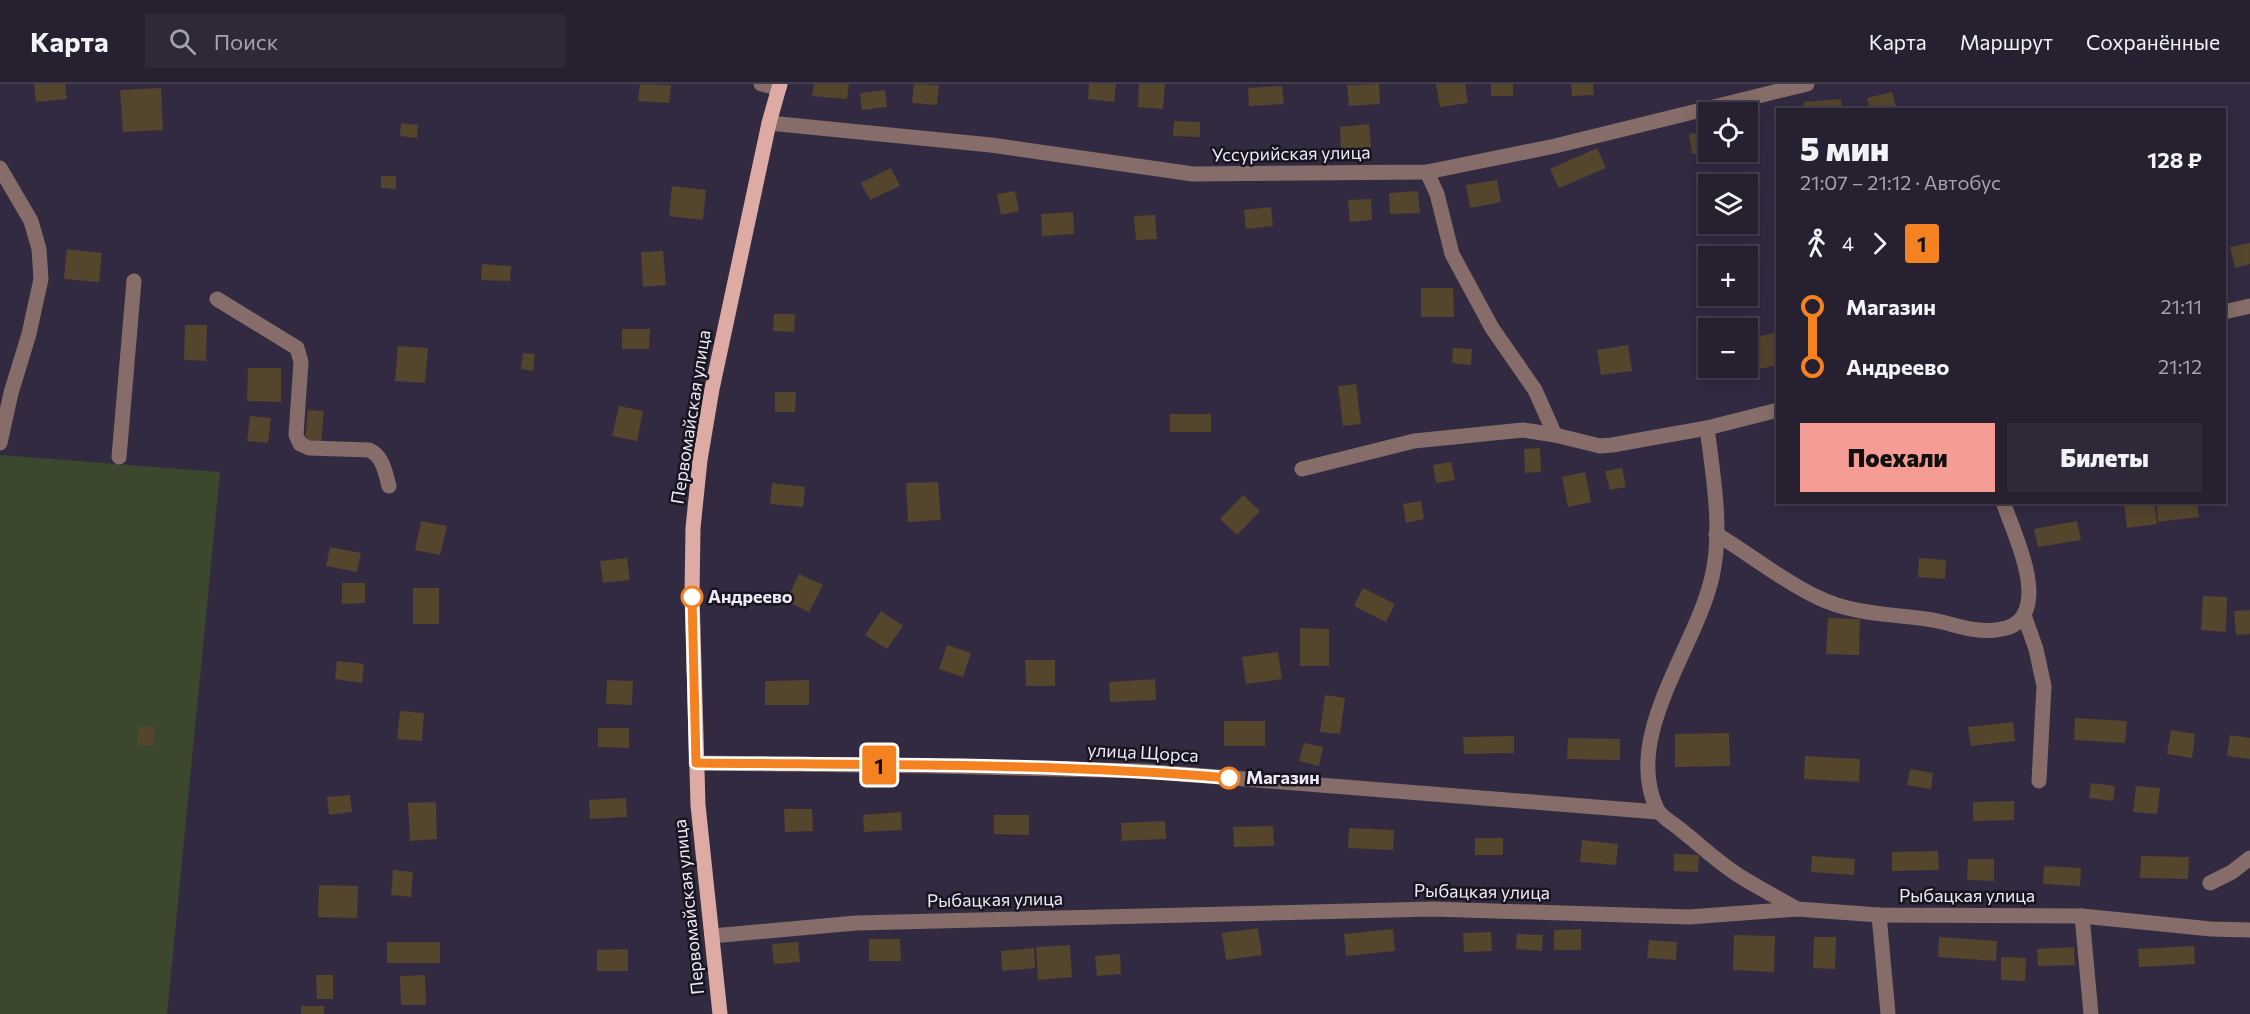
<!DOCTYPE html>
<html lang="ru">
<head>
<meta charset="utf-8">
<style>
	body { margin:0; font-family:Commissioner,sans-serif; background:#2e2839; color:#f1f3f6; height:100vh; display:flex; flex-direction:column; font-size:22px; white-space:nowrap }
	* { box-sizing:border-box; margin:0 }
	p { font-size:20px; color:#a4a3ab }
	.icon { flex:none; width:33px; height:33px; fill:none; stroke:currentColor; stroke-width:2; stroke-linecap:round; stroke-linejoin:round }
	.map { position:relative; flex:1; overflow:hidden }
	.side { position:absolute; left:1776px; top:24px; width:450px; height:396px; display:flex; flex-direction:column; background:#262031; border-radius:0px; box-shadow:0 3px 15px #0003,0 0 0 2px #423e4d }
	.side>* { flex:none }
	.badge { padding:0 12px; border-radius:4px; font-size:21px; line-height:39px }
	.tools { position:absolute; left:1698px; top:18px; display:grid; gap:12px }
	.tools a { display:grid; place-items:center; width:60px; height:60px; border-radius:0px; background:#262031; box-shadow:0 3px 15px #0003,0 0 0 2px #423e4d; font-size:30px }
	.map>.badge { position:absolute; translate:-50% -50%; box-shadow:0 0 0 3px #fff }
	.legs { display:flex; align-items:center; gap:9px; height:66px; padding:0 24px; font-size:20px }
	.legs p { margin-inline-start:auto }
	.summary { display:flex; align-items:center; justify-content:space-between; height:102px; padding:0 24px }
	h1 { font-size:33px; font-weight:800; line-height:45px }
	.action { display:flex; gap:12px; margin-top:auto; padding:12px 24px }
	.action a { flex:1; height:69px; border-radius:0px; background:#f59c94; color:#111; font-size:24px; font-weight:800; line-height:69px; text-align:center }
	.action a+a { background:#2e2839; color:#f1f3f6 }
	ul { padding:0 24px; list-style:none }
	li { display:flex; align-items:center; gap:21px; height:60px; font-size:22px }
	li i { display:grid; place-items:center; width:9px; height:100%; margin:0 8px; background:currentColor }
	li i::after { content:''; width:15px; height:15px; margin:-8px; border:4px solid; border-radius:50%; background:#262031 }
	li p { margin-inline-start:auto }
	li:first-child i { background:linear-gradient(#0000 50%,currentColor 0) }
	li:last-child i { background:linear-gradient(currentColor 50%,#0000 0) }
	header { display:flex; align-items:center; gap:36px; box-sizing:border-box; height:84px; padding:0 30px; background:#262031; border-bottom:2px solid #423e4d }
	header strong { font-size:28px }
	nav { display:flex; gap:33px; margin-inline-start:auto; font-size:21px }
	.search { width:420px; height:54px; background:#2e2839; display:flex; align-items:center; gap:15px; box-sizing:border-box; padding:0 21px; border-radius:0px; color:#a4a3ab; font-size:22px }
	.map>svg:first-child { display:block }
	.green { fill:#3c482e }
	.building { fill:#54452d }
	.lines { fill:none; stroke-linecap:round; stroke-linejoin:round }
	.minor { stroke:#866d69; stroke-width:15 }
	.major { stroke:#ddaba3; stroke-width:15 }
	.line-1-casing { stroke:#fff; stroke-width:14 }
	.line-1 { stroke:#f58220; stroke-width:9 }
	.stop-1-dot { fill:#fff; stroke:#f58220; stroke-width:3 }
	.labels { text-anchor:middle; stroke-width:5; stroke-linejoin:round; paint-order:stroke }
	.street-label { font-size:18px; fill:#ede9f8; stroke:#18151f }
	.stop-label { font-size:18px; font-weight:bold; fill:#ede9f8; stroke:#18151f; text-anchor:start }
</style>
</head>
<body>
<header>
<strong>Карта</strong>
<div class="search"><svg class="icon" aria-label="search" viewBox="0 0 24 24"><circle cx="10" cy="10" r="6"/><path d="M15 15l6 6"/></svg>Поиск</div>
<nav><a>Карта</a><a>Маршрут</a><a>Сохранённые</a></nav>
</header>
<div class="map">
<svg width="2250" height="930" viewBox="0 0 2250 930">
	<rect width="100%" height="100%" fill="#322a41"/>
	<polygon class="green" points="0,371 220,388 167,930 0,930"/>
	<g class="building">
		<polygon points="34,0 65,0 67,15 36,18"/>
		<polygon points="640,0 671,1 669,19 638,17"/>
		<polygon points="814,0 849,0 847,15 812,12"/>
		<polygon points="914,0 939,1 937,21 912,19"/>
		<polygon points="1089,0 1116,0 1114,18 1088,15"/>
		<polygon points="1139,0 1165,0 1163,25 1138,23"/>
		<polygon points="1379,0 1380,20 1349,22 1347,1"/>
		<polygon points="1436,0 1465,0 1468,19 1440,23"/>
		<rect x="1491" y="0" width="22" height="12"/>
		<polygon points="1571,0 1593,0 1594,11 1572,12"/>
		<polygon points="1282,2 1284,20 1249,22 1248,4"/>
		<polygon points="161,4 163,46 123,48 120,6"/>
		<polygon points="885,6 887,23 862,26 860,9"/>
		<polygon points="1892,8 1897,26 1870,26 1867,14"/>
		<polygon points="1841,15 1842,26 1804,26 1804,18"/>
		<polygon points="1174,37 1200,38 1200,53 1173,52"/>
		<polygon points="401,39 418,41 417,54 400,52"/>
		<polygon points="1369,40 1371,63 1341,65 1340,43"/>
		<polygon points="1708,47 1708,68 1692,70 1689,50"/>
		<polygon points="1597,64 1606,84 1559,104 1550,85"/>
		<polygon points="891,84 900,102 870,116 861,99"/>
		<polygon points="381,92 396,92 396,105 381,104"/>
		<polygon points="1497,96 1501,118 1470,124 1466,101"/>
		<polygon points="672,102 706,106 703,136 669,132"/>
		<polygon points="1015,107 1019,127 1001,131 997,110"/>
		<polygon points="1418,107 1420,129 1390,130 1389,109"/>
		<polygon points="1371,115 1372,136 1350,138 1348,116"/>
		<polygon points="1271,123 1273,142 1246,145 1244,126"/>
		<polygon points="1073,128 1074,150 1042,152 1041,130"/>
		<polygon points="1155,131 1157,155 1136,156 1134,132"/>
		<polygon points="2250,159 2250,180 2235,184 2230,163"/>
		<polygon points="67,165 102,169 99,198 64,195"/>
		<polygon points="663,167 666,201 643,203 641,168"/>
		<polygon points="482,180 511,182 510,197 481,196"/>
		<polygon points="1421,204 1453,204 1454,233 1421,233"/>
		<polygon points="774,230 795,230 794,248 773,247"/>
		<polygon points="185,241 207,241 206,277 184,276"/>
		<polygon points="622,245 650,245 649,265 622,265"/>
		<polygon points="1778,248 1778,281 1750,287 1748,255"/>
		<polygon points="1628,261 1632,287 1601,291 1597,266"/>
		<polygon points="398,262 428,264 425,299 395,297"/>
		<polygon points="1453,264 1472,265 1471,281 1452,279"/>
		<polygon points="523,269 535,270 533,287 521,285"/>
		<polygon points="248,284 281,284 281,318 247,317"/>
		<polygon points="1356,300 1361,340 1343,342 1338,302"/>
		<polygon points="775,308 796,308 795,328 775,328"/>
		<polygon points="619,322 643,327 637,357 612,352"/>
		<polygon points="308,326 324,327 321,359 305,358"/>
		<rect x="1170" y="330" width="41" height="18"/>
		<polygon points="250,332 271,334 268,359 247,357"/>
		<polygon points="1540,364 1541,388 1525,389 1524,365"/>
		<polygon points="1451,378 1455,396 1436,399 1433,381"/>
		<polygon points="1622,384 1626,403 1610,406 1605,387"/>
		<polygon points="1585,388 1591,418 1568,423 1562,393"/>
		<polygon points="938,398 941,436 908,438 906,399"/>
		<polygon points="772,399 805,403 803,423 770,420"/>
		<polygon points="1243,411 1260,427 1237,451 1220,435"/>
		<polygon points="1421,417 1424,435 1406,439 1403,420"/>
		<polygon points="2134,418 2154,418 2157,440 2127,444 2124,420"/>
		<polygon points="2156,418 2197,418 2199,433 2158,438"/>
		<polygon points="421,437 447,442 440,471 415,466"/>
		<polygon points="2077,437 2081,456 2038,463 2034,445"/>
		<polygon points="330,463 361,469 357,488 326,482"/>
		<polygon points="627,474 630,496 603,499 600,477"/>
		<polygon points="1919,474 1946,476 1945,495 1918,493"/>
		<polygon points="799,490 823,501 809,528 786,517"/>
		<polygon points="342,499 365,499 365,519 342,520"/>
		<rect x="413" y="504" width="26" height="36"/>
		<polygon points="1363,504 1395,520 1386,538 1354,522"/>
		<polygon points="2203,512 2227,513 2226,548 2201,546"/>
		<polygon points="2250,526 2250,550 2236,551 2234,527"/>
		<polygon points="881,527 903,542 887,565 865,551"/>
		<polygon points="1828,534 1860,535 1859,571 1826,570"/>
		<polygon points="1300,544 1329,545 1329,582 1300,582"/>
		<polygon points="947,561 971,569 963,593 939,585"/>
		<polygon points="1278,568 1282,595 1246,600 1242,573"/>
		<polygon points="1025,576 1055,576 1055,602 1026,602"/>
		<polygon points="337,577 364,580 362,599 335,595"/>
		<polygon points="1155,595 1156,616 1110,618 1109,598"/>
		<polygon points="607,596 633,597 632,621 606,620"/>
		<polygon points="809,596 809,621 765,621 765,597"/>
		<polygon points="1325,611 1345,614 1340,650 1320,648"/>
		<polygon points="400,627 424,629 422,657 397,655"/>
		<polygon points="2075,634 2127,637 2125,659 2074,656"/>
		<rect x="1224" y="637" width="41" height="25"/>
		<polygon points="2013,638 2015,657 1971,662 1968,643"/>
		<polygon points="139,642 155,643 154,663 137,661"/>
		<polygon points="598,644 629,644 629,664 598,663"/>
		<polygon points="2171,646 2195,650 2192,674 2167,670"/>
		<polygon points="1729,649 1730,682 1675,683 1675,650"/>
		<polygon points="2230,651 2250,654 2250,675 2227,672"/>
		<polygon points="1514,652 1514,669 1464,670 1463,653"/>
		<polygon points="1568,654 1620,655 1620,676 1567,675"/>
		<polygon points="1304,659 1323,663 1319,682 1299,677"/>
		<polygon points="1805,672 1860,675 1859,698 1804,695"/>
		<polygon points="1910,685 1933,689 1931,705 1907,701"/>
		<polygon points="2091,699 2115,702 2113,717 2089,714"/>
		<polygon points="2136,702 2160,704 2157,730 2133,728"/>
		<polygon points="350,711 352,728 329,731 327,713"/>
		<polygon points="626,714 627,733 590,735 589,716"/>
		<polygon points="2014,717 2014,736 1973,737 1973,718"/>
		<polygon points="436,718 437,755 410,757 408,719"/>
		<polygon points="784,725 812,725 813,747 785,748"/>
		<polygon points="901,728 902,746 864,748 863,731"/>
		<polygon points="994,731 1029,731 1029,751 994,750"/>
		<polygon points="1165,737 1166,755 1122,757 1121,739"/>
		<polygon points="1273,742 1274,762 1234,763 1233,743"/>
		<polygon points="1349,744 1394,746 1393,766 1348,764"/>
		<rect x="1475" y="754" width="28" height="17"/>
		<polygon points="1582,756 1618,760 1616,781 1580,778"/>
		<polygon points="1938,767 1939,786 1892,787 1892,768"/>
		<polygon points="1674,770 1699,771 1698,788 1674,787"/>
		<polygon points="1812,772 1855,775 1854,791 1811,788"/>
		<polygon points="2141,772 2189,773 2188,795 2140,794"/>
		<polygon points="1968,775 1994,775 1994,797 1967,796"/>
		<polygon points="2044,782 2081,784 2080,802 2043,800"/>
		<polygon points="393,786 413,788 411,813 391,811"/>
		<polygon points="319,801 358,802 357,834 318,833"/>
		<polygon points="1258,844 1262,871 1226,876 1222,849"/>
		<polygon points="1393,845 1395,867 1346,872 1344,850"/>
		<polygon points="1581,845 1581,866 1554,866 1554,846"/>
		<polygon points="1491,848 1492,867 1464,868 1463,849"/>
		<polygon points="1517,850 1543,851 1542,867 1516,865"/>
		<polygon points="1734,851 1775,852 1774,888 1733,886"/>
		<polygon points="1814,853 1836,853 1835,885 1813,884"/>
		<polygon points="1939,853 1997,857 1996,877 1938,873"/>
		<polygon points="869,855 900,855 901,877 869,877"/>
		<polygon points="1649,856 1677,858 1676,876 1647,874"/>
		<rect x="387" y="858" width="53" height="21"/>
		<polygon points="798,858 800,878 774,880 772,860"/>
		<polygon points="1070,861 1072,893 1038,896 1036,863"/>
		<polygon points="2194,862 2195,880 2139,883 2138,865"/>
		<polygon points="2074,863 2075,881 2038,882 2037,865"/>
		<polygon points="1034,864 1035,884 1002,887 1001,867"/>
		<polygon points="628,865 628,887 597,887 597,866"/>
		<polygon points="1120,870 1121,890 1097,892 1095,872"/>
		<polygon points="2001,873 2026,874 2025,897 2001,896"/>
		<polygon points="316,891 333,891 333,915 317,915"/>
		<polygon points="425,891 426,921 401,921 400,892"/>
		<rect x="301" y="922" width="23" height="8"/>
	</g>
	<g class="lines">
		<g class="minor">
			<polyline points="761,0 779,4"/>
			<polyline points="769,39 991,61 1193,90 1427,88 1555,62 1807,0"/>
			<polyline points="0,84 31,137 39,165 41,195 29,250 11,309 0,359"/>
			<polyline points="1427,88 1437,110 1452,170 1492,244 1535,306 1555,351"/>
			<path d="M217,215L297,264L301,278L296,351L300,360L309,364L369,366C383,372 385,388 389,402"/>
			<polyline points="2224,228 2250,222"/>
			<path d="M1707,344C1713,391 1723,446 1712,493C1696,564 1622,652 1657,725C1661,733 1674,740 1681,746C1700,761 1718,778 1738,791C1757,803 1778,814 1797,825"/>
			<polyline points="119,373 134,197"/>
			<polyline points="1302,385 1414,357 1523,346 1555,351 1600,362 1612,361 1707,344 1778,326"/>
			<path d="M1716,450C1750,470 1781,496 1817,513C1853,531 1894,530 1933,536C1954,540 1975,549 1996,546C2007,545 2017,542 2023,532C2041,504 2013,447 2003,418"/>
			<polyline points="2024,531 2036,565 2044,602 2039,697"/>
			<polyline points="696,679 937,682 1144,687 1658,728"/>
			<polyline points="2210,799 2232,788 2250,774"/>
			<polyline points="1879,831 1888,930"/>
			<polyline points="2082,832 2091,930"/>
			<polyline points="712,852 856,839 1433,825 1689,833 1797,825 1879,831 2082,832 2211,845 2250,846"/>
		</g>
		<polyline class="major" points="720,930 698,721 692,511 693,444 700,376 712,305 769,39 780,0"/>
	</g>
	<g class="lines">
		<g class="line-1-casing">
			<path id="line-1" d="M692,513L696,679C873,681 1052,679 1229,694"/>
		</g>
		<use href="#line-1" class="line-1"/>
	</g>
	<g class="stop-1-dot">
		<circle cx="692" cy="513" r="10"/>
		<circle cx="1229" cy="694" r="10"/>
	</g>
	<g class="labels">
		<g class="street-label">
			<text transform="translate(1291 70) rotate(-1)" y="6">Уссурийская улица</text>
			<text transform="translate(691 333) rotate(-81)" y="6">Первомайская улица</text>
			<text transform="translate(1143 669) rotate(3)" y="6">улица Щорса</text>
			<text transform="translate(1482 808) rotate(1)" y="6">Рыбацкая улица</text>
			<text x="1967" y="818">Рыбацкая улица</text>
			<text transform="translate(995 816) rotate(-1)" y="6">Рыбацкая улица</text>
			<text transform="translate(689 823) rotate(-96)" y="6">Первомайская улица</text>
		</g>
		<g class="stop-label">
			<text x="708" y="519">Андреево</text>
			<text x="1246" y="700">Магазин</text>
		</g>
	</g>
</svg>
<div class="tools">
<a><svg class="icon" aria-label="locate" viewBox="0 0 24 24"><circle cx="12" cy="12" r="6"/><path d="M12 2v4M12 18v4M2 12h4M18 12h4"/></svg></a>
<a><svg class="icon" aria-label="layers" viewBox="0 0 24 24"><path d="M12 4l9 5-9 5-9-5zM3 14l9 5 9-5"/></svg></a>
<a>+</a>
<a>−</a>
</div>
<b class="badge" style="left:879px;top:681px;background:#f58220;color:#111">1</b>
<section class="side">
<div class="summary"><div><h1>5 мин</h1><p>21:07 – 21:12 · Автобус</p></div><b>128 ₽</b></div>
<div class="legs"><svg class="icon" aria-label="walk" viewBox="0 0 24 24"><circle cx="13" cy="4" r="2"/><path d="M13 8l-2 6 4 7M11 14l-3 7M7 12l3-4h3l4 4"/></svg>4<svg class="icon" aria-label="forward" viewBox="0 0 24 24"><path d="M9 5l7 7-7 7"/></svg><b class="badge" style="background:#f58220;color:#111">1</b></div>
<ul>
<li><i style="color:#f58220"></i><b>Магазин</b><p>21:11</p></li>
<li><i style="color:#f58220"></i><b>Андреево</b><p>21:12</p></li>
</ul>
<div class="action"><a>Поехали</a><a>Билеты</a></div>
</section>
</div>
</body>
</html>
